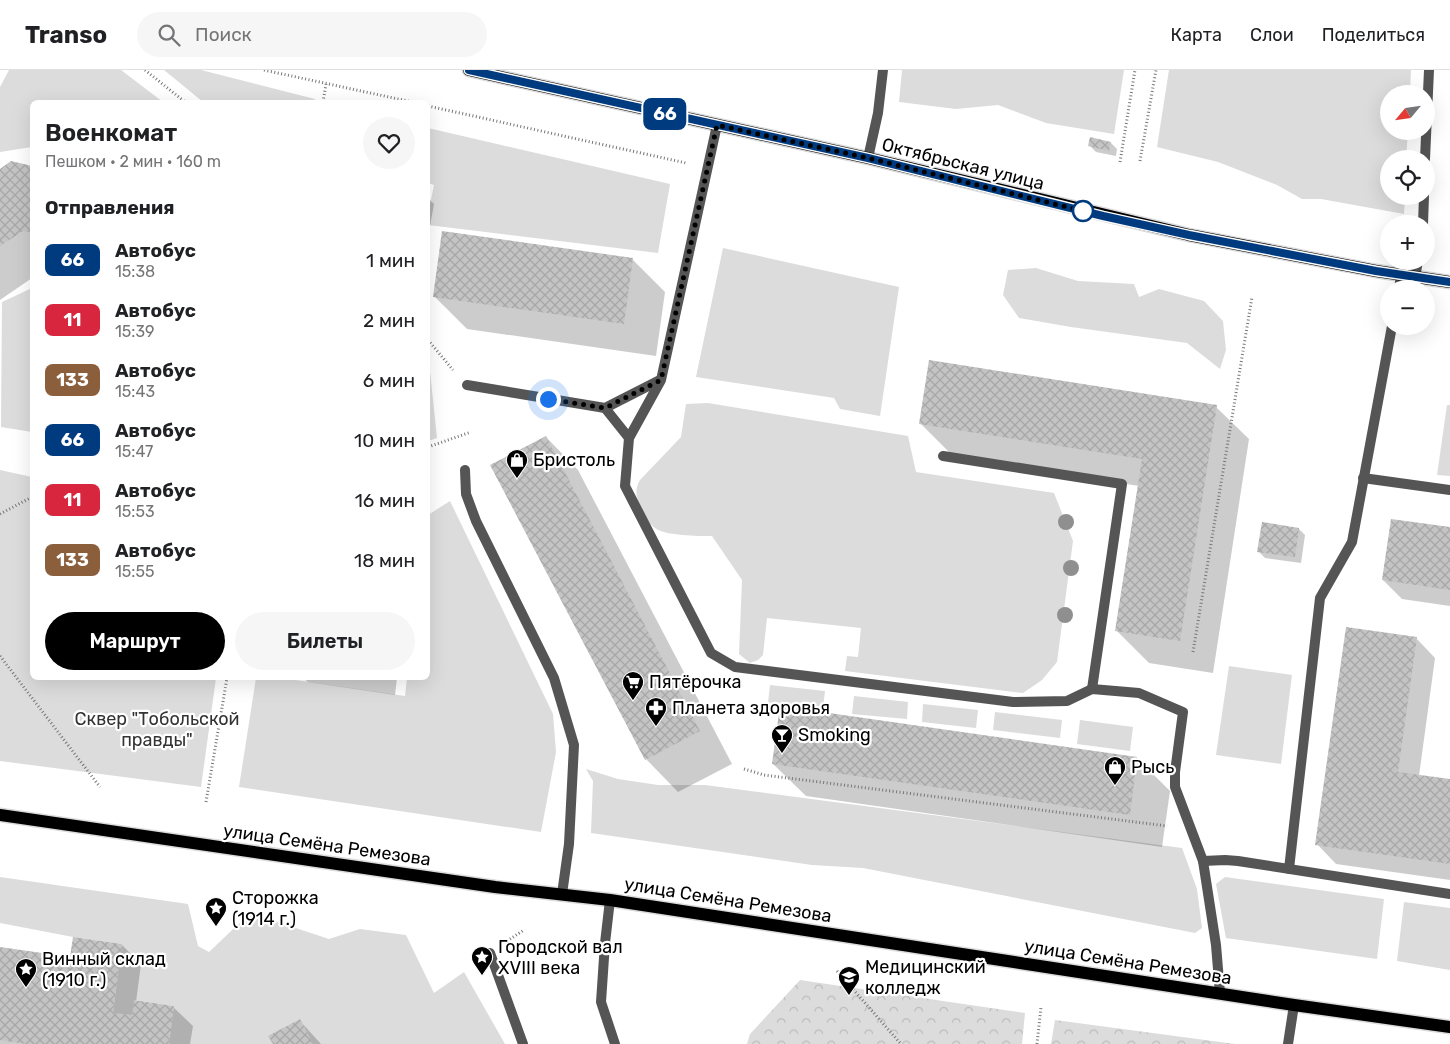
<!DOCTYPE html>
<html lang="ru">
<head>
<meta charset="utf-8">
<style>
	body { margin:0; font-family:Rubik,sans-serif; background:#f6f6f6; color:#202124; height:100vh; display:flex; flex-direction:column; font-size:19px; white-space:nowrap }
	* { box-sizing:border-box; margin:0 }
	p { font-size:16px; color:#757577 }
	.icon { flex:none; width:28px; height:28px; fill:none; stroke:currentColor; stroke-width:2; stroke-linecap:round; stroke-linejoin:round }
	.map { position:relative; flex:1; overflow:hidden }
	.side { position:absolute; left:30px; top:30px; width:400px; height:580px; display:flex; flex-direction:column; background:#fff; border-radius:8px; box-shadow:0 5px 20px #0002 }
	.side>* { flex:none }
	.badge { padding:0 10px; border-radius:8px; font-size:18px; line-height:32px }
	.needle { width:32px; rotate:241deg }
	.fabs { position:absolute; left:1380px; top:15px; display:grid; gap:10px }
	.fabs a { display:grid; place-items:center; width:55px; height:55px; border-radius:50%; background:#fff; box-shadow:0 5px 20px #0002; font-size:25px }
	.you { position:absolute; width:25px; height:25px; margin:-12px; border:4px solid #fff; border-radius:50%; background:#1a73e8; box-shadow:0 0 0 8px #1a73e833 }
	.map>.badge { position:absolute; translate:-50% -50%; box-shadow:0 0 0 2px #fff }
	h2 { padding:0 15px; font-size:19px; line-height:45px }
	.round { display:grid; place-items:center; flex:none; width:52px; height:52px; border-radius:26px; background:#f6f6f6 }
	.headline { display:flex; align-items:center; justify-content:space-between; height:85px; padding:0 15px }
	h1 { font-size:24px; font-weight:600; line-height:38px }
	.cta { display:flex; gap:10px; margin-top:auto; padding:10px 15px }
	.cta a { flex:1; height:58px; border-radius:30px; background:#000; color:#fff; font-size:20px; font-weight:600; line-height:58px; text-align:center }
	.cta a+a { background:#f6f6f6; color:#202124 }
	ul { padding:0; list-style:none }
	li { display:flex; align-items:center; gap:15px; height:60px; padding:0 15px }
	li div { flex:1 }
	li b { display:block; font-size:19px }
	li em { font-style:normal }
	li .badge { min-width:55px; font-weight:700; text-align:center }
	header { display:flex; align-items:center; gap:30px; box-sizing:border-box; height:70px; padding:0 25px; background:#fff; border-bottom:1px solid #e0e0e0 }
	header strong { font-size:24px }
	nav { display:flex; gap:28px; margin-inline-start:auto; font-size:18px }
	.search { width:350px; height:45px; background:#f6f6f6; display:flex; align-items:center; gap:12px; box-sizing:border-box; padding:0 18px; border-radius:28px; color:#757577; font-size:19px }
	.map>svg:first-child { display:block }
	.green { fill:#dcdcdc }
	.forest { fill:url(#forest-crowns) }
	.shadow { fill:#0003 }
	.building { fill:url(#building-cross-hatch) }
	.lines { fill:none; stroke-linecap:round; stroke-linejoin:round }
	.primary-casing { stroke:#dbdbdb; stroke-width:15 }
	.path { stroke:#777; stroke-width:3; stroke-dasharray:1 2.5; stroke-linecap:butt }
	.lane { stroke:#555; stroke-width:10 }
	.street { stroke:#555; stroke-width:10 }
	.primary { stroke:#000; stroke-width:12 }
	.tree { fill:#8f8f8f }
	.line-casing { stroke:#fff; stroke-width:11 }
	.line { stroke:#003b80; stroke-width:8 }
	.walk { stroke:#000; stroke-width:5; stroke-dasharray:0 9 }
	.stop-dot { fill:#fff; stroke:#003b80; stroke-width:2.5 }
	.labels { text-anchor:middle; stroke-width:4.5; stroke-linejoin:round; paint-order:stroke }
	.street-label { font-size:18px; fill:#000; stroke:#fff }
	.poi-label { font-size:18px; fill:#000; stroke:#fff; text-anchor:start }
	.park-label { font-size:18px; fill:#333; stroke:#fff }
</style>
</head>
<body>
<header>
<strong>Transo</strong>
<div class="search"><svg class="icon" aria-label="search" viewBox="0 0 24 24"><circle cx="10" cy="10" r="6"/><path d="M15 15l6 6"/></svg>Поиск</div>
<nav><a>Карта</a><a>Слои</a><a>Поделиться</a></nav>
</header>
<div class="map">
<svg width="1450" height="974" viewBox="0 0 1450 974">
	<defs>
		<pattern id="forest-crowns" width="20" height="18" patternUnits="userSpaceOnUse" patternTransform="scale(1.25)"><rect width="20" height="18" fill="#dcdcdc"/><path d="M2 6a3 3 0 1 1 6 0M12 15a3 3 0 1 1 6 0" fill="none" stroke="#bbb"/></pattern>
		<pattern id="building-cross-hatch" width="8" height="8" patternUnits="userSpaceOnUse" patternTransform="scale(1.25)"><rect width="8" height="8" fill="#c4c4c4"/><path d="M0 0l8 8M0 8l8-8" fill="none" stroke="#a7a7a7"/></pattern>
	</defs>
	<rect width="100%" height="100%" fill="#fff"/>
	<g class="green">
		<polygon points="9,0 121,0 163,32 32,32 32,77 0,82 0,17"/>
		<polygon points="164,0 201,0 315,29 314,32 203,32"/>
		<polygon points="902,0 1124,0 1114,64 1046,53 998,35 956,39 899,32"/>
		<polygon points="1169,0 1411,0 1410,24 1389,24 1389,61 1408,61 1406,89 1389,89 1389,126 1405,126 1404,144 1321,129 1302,129 1277,115 1218,92 1157,77"/>
		<polygon points="428,58 670,114 658,183 428,155 428,144 434,115 428,113"/>
		<polygon points="723,178 899,217 880,346 840,339 834,328 696,307"/>
		<polygon points="1036,198 1078,211 1134,214 1139,227 1159,219 1204,231 1223,251 1226,280 1220,299 1187,273 1071,257 1019,248 1003,225 1008,200"/>
		<polygon points="32,218 32,362 1,357 2,232"/>
		<polygon points="428,282 437,368 428,371"/>
		<path d="M708,333L908,366L916,402L1054,423L1073,471L1057,592L1042,610L1023,623L845,601L847,586L858,587L861,558L767,548L763,585L758,590L750,593L739,584L742,510L712,466C698,466 666,466 655,458C649,454 645,446 642,439C636,429 634,420 640,410L681,367L686,334Z"/>
		<polygon points="1447,335 1450,335 1450,406 1437,405"/>
		<polygon points="0,400 32,407 32,608 216,608 201,717 0,691"/>
		<polygon points="450,431 553,644 556,682 541,762 239,717 256,608 282,608 405,626 407,608 428,608 428,445"/>
		<polygon points="1229,596 1292,605 1281,694 1216,685"/>
		<polygon points="770,615 825,621 823,638 768,633"/>
		<polygon points="854,626 908,632 907,649 852,644"/>
		<polygon points="923,634 978,640 976,658 922,652"/>
		<polygon points="995,642 1062,650 1060,668 993,660"/>
		<polygon points="1080,650 1133,657 1130,681 1077,674"/>
		<polygon points="586,699 618,709 658,715 705,715 1182,778 1197,819 1202,858 1195,863 863,798 812,795 591,763 593,711"/>
		<polygon points="0,807 188,834 198,876 209,882 250,843 329,869 360,859 406,865 434,923 464,902 505,974 313,974 300,949 269,966 273,974 169,974 174,936 135,930 132,945 113,943 122,874 73,867 0,853"/>
		<polygon points="1225,807 1384,829 1377,889 1226,868 1216,814"/>
		<polygon points="1404,832 1450,838 1450,900 1397,891"/>
	</g>
	<g class="forest">
		<polygon points="800,910 1025,943 1022,974 747,974 750,964"/>
		<polygon points="1055,950 1235,974 1236,974 1051,974"/>
	</g>
	<g class="shadow">
		<polygon points="1111,73 1117,79 1116,86 1096,82 1090,76"/>
		<polygon points="12,93 32,97 32,208 0,230 0,100"/>
		<polygon points="428,128 434,134 428,167"/>
		<polygon points="632,189 665,222 656,286 467,259 435,227"/>
		<polygon points="1216,337 1249,369 1213,603 1149,593 1116,560 1139,416 953,386 920,353"/>
		<polygon points="546,367 578,400 732,694 678,722 646,689"/>
		<polygon points="1299,459 1305,465 1301,493 1265,488 1258,481"/>
		<polygon points="1450,459 1450,536 1402,529 1383,510"/>
		<polygon points="1416,568 1435,588 1419,706 1450,710 1450,810 1336,794 1317,774"/>
		<polygon points="303,608 397,608 395,625 308,612"/>
		<polygon points="781,637 1137,688 1170,721 1162,777 806,726 773,694"/>
		<polygon points="122,875 141,894 136,932 173,937 193,956 190,974 0,974 0,878 69,888"/>
		<polygon points="300,951 321,974 274,974"/>
	</g>
	<g class="building">
		<polygon points="1090,67 1111,72 1109,81 1088,76"/>
		<polygon points="11,91 32,96 32,163 23,161 0,176 0,99"/>
		<polygon points="442,161 633,188 624,254 433,227"/>
		<polygon points="929,290 1217,335 1180,571 1115,561 1142,389 919,354"/>
		<polygon points="546,366 700,661 645,690 490,395"/>
		<polygon points="1391,449 1450,457 1450,520 1382,510"/>
		<polygon points="1262,452 1299,458 1295,487 1257,482"/>
		<polygon points="1346,557 1417,567 1398,702 1450,709 1450,794 1315,775"/>
		<polygon points="780,636 1137,687 1130,745 772,694"/>
		<polygon points="73,867 122,874 113,943 132,945 134,930 174,936 169,974 26,974 0,970 0,877 70,887"/>
		<polygon points="300,949 313,974 273,974 268,966"/>
	</g>
	<g class="lines">
		<g class="primary-casing">
			<g id="primary">
				<polyline points="469,0 868,88 1189,165 1376,201 1450,212"/>
				<polyline points="0,745 495,817 610,830 1294,935 1450,957"/>
			</g>
		</g>
		<g class="path">
			<polyline points="145,0 185,32"/>
			<polyline points="264,0 412,32"/>
			<polyline points="323,32 326,14"/>
			<polyline points="428,36 686,93"/>
			<polyline points="1140,91 1156,0"/>
			<polyline points="1120,92 1135,0"/>
			<polyline points="428,270 453,300"/>
			<polyline points="428,377 471,362"/>
			<polyline points="0,444 32,427"/>
			<polyline points="1193,582 1252,227"/>
			<polyline points="0,586 100,717"/>
			<polyline points="744,699 764,705 1167,756"/>
			<polyline points="206,732 227,608"/>
			<polyline points="507,871 524,860"/>
			<polyline points="837,901 901,974"/>
			<polyline points="1037,974 1041,937"/>
		</g>
		<g class="lane">
			<polyline points="717,55 661,310 629,368 625,416 711,583 735,597 1013,632 1067,631 1092,619 1139,623 1183,642 1175,702 1175,717 1203,791 1216,875 1220,923"/>
			<polyline points="868,88 878,43 883,0"/>
			<polyline points="1399,219 1401,205"/>
			<polyline points="467,315 605,338 660,310"/>
			<polyline points="605,338 629,368"/>
			<polyline points="943,386 1122,414 1092,619"/>
			<polyline points="465,400 466,424 476,451 554,608 574,675 569,774 562,824"/>
			<polyline points="1363,408 1450,420"/>
			<polyline points="1203,791 1225,790 1238,791 1450,824"/>
			<polyline points="1289,799 1320,528 1352,472 1392,256"/>
			<polyline points="1288,974 1294,935"/>
		</g>
		<g class="street">
			<polyline points="1425,89 1429,0"/>
			<polyline points="1423,154 1424,126"/>
			<polyline points="1415,207 1418,191"/>
			<polyline points="610,830 605,873 601,932 615,974"/>
			<polyline points="490,883 523,974"/>
		</g>
		<use href="#primary" class="primary"/>
	</g>
	<g class="tree">
		<circle cx="1066" cy="452" r="8"/>
		<circle cx="1071" cy="498" r="8"/>
		<circle cx="1065" cy="545" r="8"/>
	</g>
	<g class="lines">
		<g class="line-casing">
			<polyline id="line" points="469,0 868,88 1103,146 1189,165 1376,201 1450,212"/>
		</g>
		<use href="#line" class="line"/>
		<polyline class="walk" points="548,329 605,338 661,310 717,55 868,88 1083,141"/>
	</g>
	<defs>
		<g id="shop-pin" transform="scale(1.125)"><path d="M0 17L-7.5 6A9.5 9.5 0 1 1 7.5 6Z" fill="#000" stroke="#fff"/><path d="M-5-2.5h2.3a2.7 3.5 0 0 1 5.4 0H5L5.5 6h-11ZM-1.5-2.5h3a1.5 2.3 0 0 0-3 0Z" fill="#fff"/></g>
		<g id="supermarket-pin" transform="scale(1.125)"><path d="M0 17L-7.5 6A9.5 9.5 0 1 1 7.5 6Z" fill="#000" stroke="#fff"/><path d="M-6-5.5h2.5l.6 2H6L4.5 2H-2.5L-4.4-4H-6ZM-1.5 3.2a1.3 1.3 0 1 0 .1 0ZM3 3.2a1.3 1.3 0 1 0 .1 0Z" fill="#fff"/></g>
		<g id="pharmacy-pin" transform="scale(1.125)"><path d="M0 17L-7.5 6A9.5 9.5 0 1 1 7.5 6Z" fill="#000" stroke="#fff"/><path d="M-2-6h4v4h4v4h-4v4h-4v-4h-4v-4h4Z" fill="#fff"/></g>
		<g id="bar-pin" transform="scale(1.125)"><path d="M0 17L-7.5 6A9.5 9.5 0 1 1 7.5 6Z" fill="#000" stroke="#fff"/><path d="M-6-5H6L.8 .8V4.5H3.5V6h-7V4.5H-.8V.8Z" fill="#fff"/></g>
		<g id="sight-pin" transform="scale(1.125)"><path d="M0 17L-7.5 6A9.5 9.5 0 1 1 7.5 6Z" fill="#000" stroke="#fff"/><path d="M0-6L1.8-2.2L6-1.7L2.9 1.2L3.7 5.4L0 3.3L-3.7 5.4L-2.9 1.2L-6-1.7L-1.8-2.2Z" fill="#fff"/></g>
		<g id="university-pin" transform="scale(1.125)"><path d="M0 17L-7.5 6A9.5 9.5 0 1 1 7.5 6Z" fill="#000" stroke="#fff"/><path d="M0-5L7-2L0 1L-7-2ZM-4 1L0 2.5L4 1V4Q0 6-4 4Z" fill="#fff"/></g>
	</defs>
	<g fill-rule="evenodd">
		<use href="#shop-pin" x="517" y="390"/>
		<use href="#supermarket-pin" x="633" y="612"/>
		<use href="#pharmacy-pin" x="656" y="638"/>
		<use href="#bar-pin" x="782" y="665"/>
		<use href="#shop-pin" x="1115" y="697"/>
		<use href="#sight-pin" x="216" y="838"/>
		<use href="#sight-pin" x="482" y="887"/>
		<use href="#sight-pin" x="26" y="899"/>
		<use href="#university-pin" x="849" y="907"/>
	</g>
	<circle class="stop-dot" cx="1083" cy="141" r="10"/>
	<g class="labels">
		<g class="street-label">
			<text transform="translate(963 94) rotate(14)" y="6">Октябрьская улица</text>
			<text transform="translate(327 775) rotate(8)" y="6">улица Семёна Ремезова</text>
			<text transform="translate(728 830) rotate(9)" y="6">улица Семёна Ремезова</text>
			<text transform="translate(1128 892) rotate(9)" y="6">улица Семёна Ремезова</text>
		</g>
		<g class="poi-label">
			<text x="533" y="396">Бристоль</text>
			<text x="649" y="618">Пятёрочка</text>
			<text x="672" y="644">Планета здоровья</text>
			<text x="798" y="671">Smoking</text>
			<text x="1131" y="703">Рысь</text>
			<text x="232" y="834">Сторожка<tspan x="232" dy="21">(1914 г.)</tspan></text>
			<text x="498" y="883">Городской вал<tspan x="498" dy="21">XVIII века</tspan></text>
			<text x="42" y="895">Винный склад<tspan x="42" dy="21">(1910 г.)</tspan></text>
			<text x="865" y="903">Медицинский<tspan x="865" dy="21">колледж</tspan></text>
		</g>
		<g class="park-label">
			<text x="157" y="655">Сквер "Тобольской<tspan x="157" dy="21">правды"</tspan></text>
		</g>
	</g>
</svg>
<div class="fabs">
<a><svg class="needle" viewBox="-14 -14 28 28"><path d="M0-13l5 13h-10z" fill="#e53935"/><path d="M0 13l5-13h-10z" fill="#757577"/></svg></a>
<a><svg class="icon" aria-label="locate" viewBox="0 0 24 24"><circle cx="12" cy="12" r="6"/><path d="M12 2v4M12 18v4M2 12h4M18 12h4"/></svg></a>
<a>+</a>
<a>−</a>
</div>
<div class="you" style="left:548px;top:329px"></div>
<b class="badge" style="left:665px;top:44px;background:#003b80;color:#fff">66</b>
<section class="side">
<div class="headline"><div><h1>Военкомат</h1><p>Пешком · 2 мин · 160 m</p></div><a class="round"><svg class="icon" aria-label="heart" viewBox="0 0 24 24"><path d="M12 20l-8-8c-3-5 5-10 8-4 3-6 11-1 8 4z"/></svg></a></div>
<h2>Отправления</h2>
<ul>
<li><span class="badge" style="background:#003b80;color:#fff">66</span><div><b>Автобус</b><p>15:38</p></div><em>1 мин</em></li>
<li><span class="badge" style="background:#d7263d;color:#fff">11</span><div><b>Автобус</b><p>15:39</p></div><em>2 мин</em></li>
<li><span class="badge" style="background:#8b5e3c;color:#fff">133</span><div><b>Автобус</b><p>15:43</p></div><em>6 мин</em></li>
<li><span class="badge" style="background:#003b80;color:#fff">66</span><div><b>Автобус</b><p>15:47</p></div><em>10 мин</em></li>
<li><span class="badge" style="background:#d7263d;color:#fff">11</span><div><b>Автобус</b><p>15:53</p></div><em>16 мин</em></li>
<li><span class="badge" style="background:#8b5e3c;color:#fff">133</span><div><b>Автобус</b><p>15:55</p></div><em>18 мин</em></li>
</ul>
<div class="cta"><a>Маршрут</a><a>Билеты</a></div>
</section>
</div>
</body>
</html>
